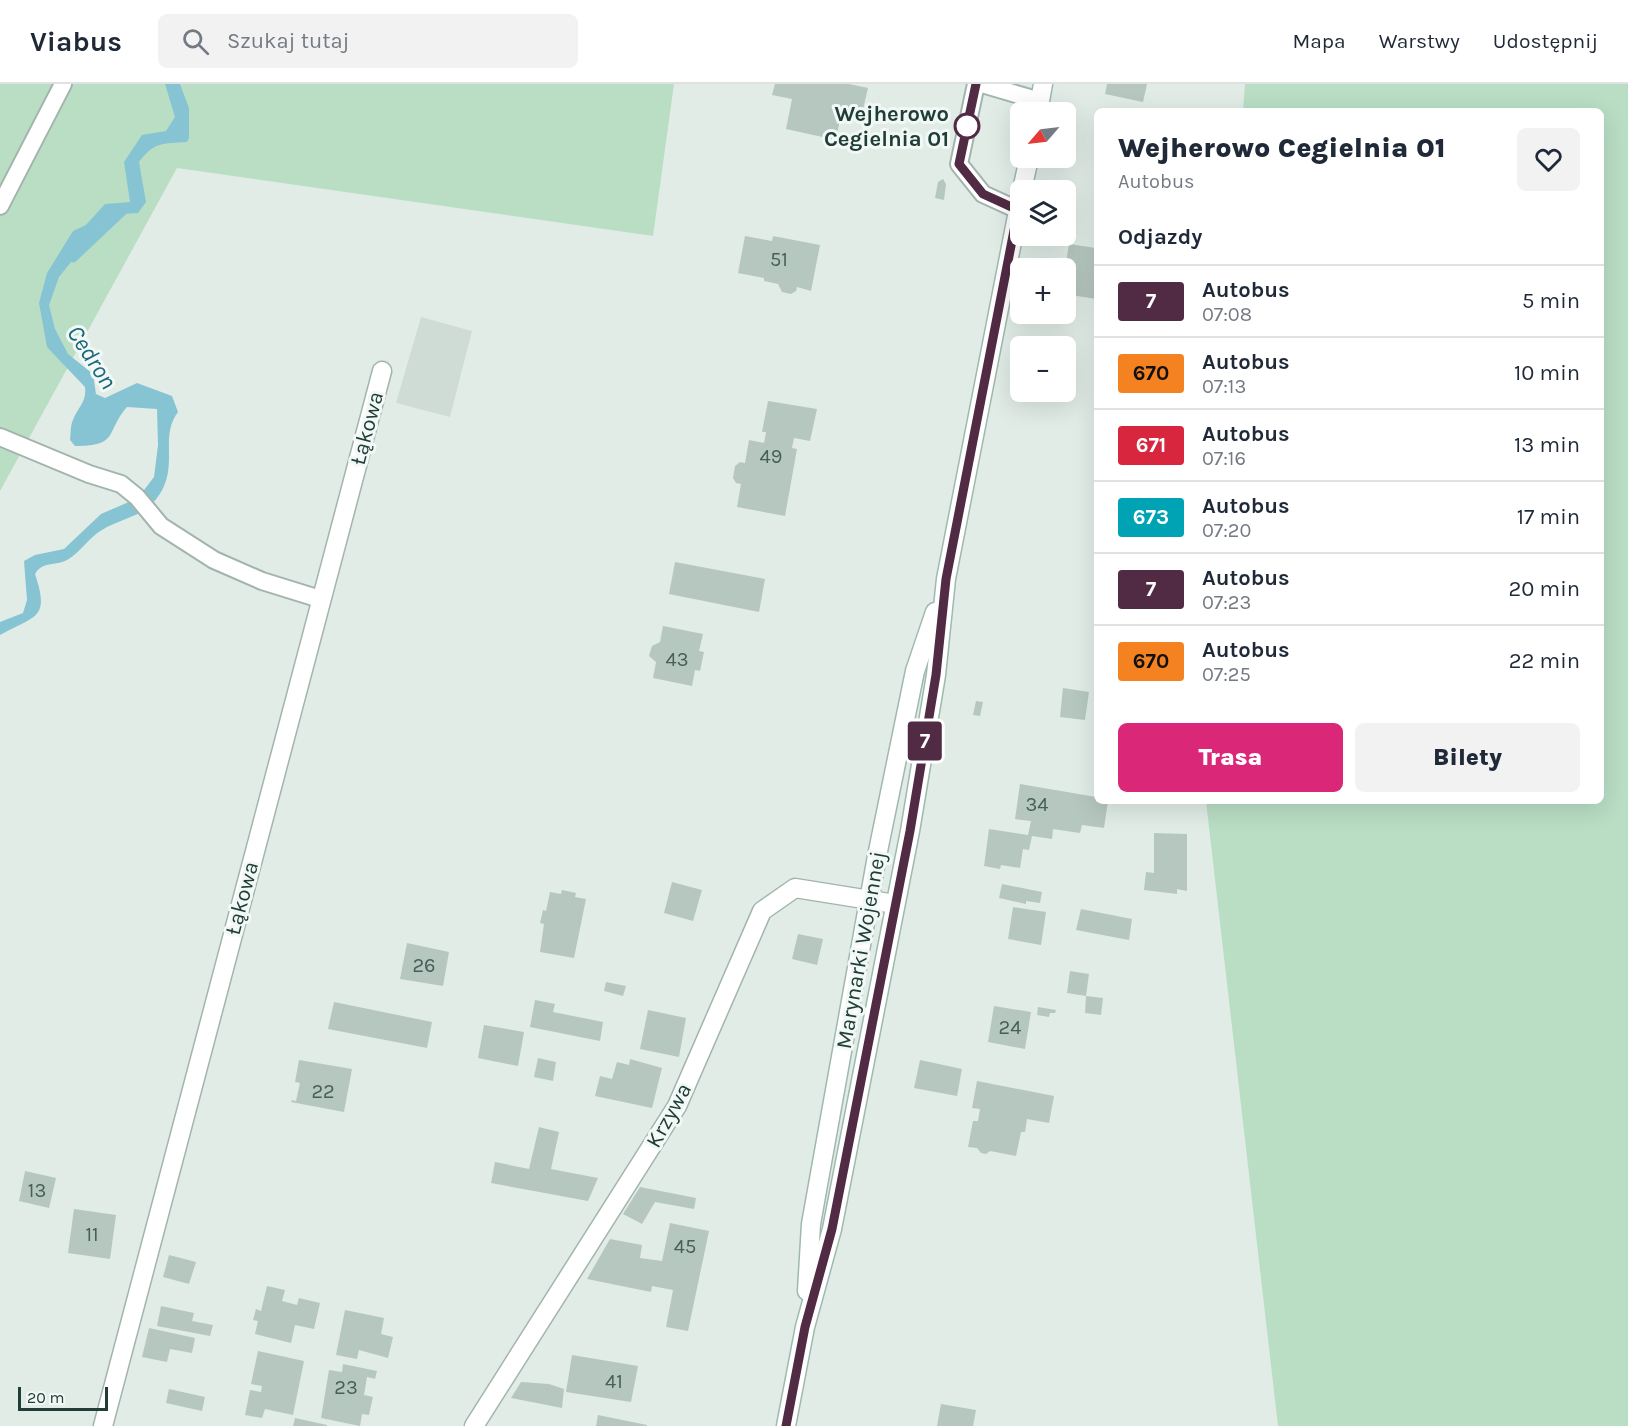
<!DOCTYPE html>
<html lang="pl">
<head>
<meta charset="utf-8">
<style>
	body { margin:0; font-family:Karla,sans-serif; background:#f2f2f3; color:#1f2937; height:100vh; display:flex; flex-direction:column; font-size:22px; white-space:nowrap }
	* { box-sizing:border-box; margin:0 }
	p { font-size:20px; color:#747a83 }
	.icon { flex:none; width:33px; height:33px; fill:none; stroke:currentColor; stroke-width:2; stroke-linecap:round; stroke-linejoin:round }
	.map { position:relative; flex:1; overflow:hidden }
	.sheet { position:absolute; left:1094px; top:24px; width:510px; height:696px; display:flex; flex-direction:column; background:#fff; border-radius:9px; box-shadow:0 6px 24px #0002 }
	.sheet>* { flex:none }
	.badge { padding:0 12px; border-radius:4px; font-size:21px; line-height:39px }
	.needle { width:39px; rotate:242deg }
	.buttons { position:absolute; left:1010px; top:18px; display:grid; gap:12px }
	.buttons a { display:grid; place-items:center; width:66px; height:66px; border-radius:9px; background:#fff; box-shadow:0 6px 24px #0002; font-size:30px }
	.scale { position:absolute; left:18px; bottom:15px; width:90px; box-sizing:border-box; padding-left:6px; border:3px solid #203d37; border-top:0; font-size:16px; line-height:21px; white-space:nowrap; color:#203d37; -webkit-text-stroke:4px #f1f8f5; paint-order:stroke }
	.map>.badge { position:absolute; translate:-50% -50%; box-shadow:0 0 0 3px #fff }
	h2 { padding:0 24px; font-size:22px; line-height:54px }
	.round { display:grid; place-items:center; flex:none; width:63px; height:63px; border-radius:9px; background:#f2f2f3 }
	.headline { display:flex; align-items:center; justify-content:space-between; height:102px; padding:0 24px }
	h1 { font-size:28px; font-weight:800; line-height:45px }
	.action { display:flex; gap:12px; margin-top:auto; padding:12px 24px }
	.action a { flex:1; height:69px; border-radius:9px; background:#db2777; color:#fff; font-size:24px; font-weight:800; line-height:69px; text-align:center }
	.action a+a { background:#f2f2f3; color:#1f2937 }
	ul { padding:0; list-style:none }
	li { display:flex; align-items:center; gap:18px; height:72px; padding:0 24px; border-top:2px solid #e0e1e3 }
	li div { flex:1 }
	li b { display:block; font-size:22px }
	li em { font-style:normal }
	li .badge { min-width:66px; font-weight:700; text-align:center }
	header { display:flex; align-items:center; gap:36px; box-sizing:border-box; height:84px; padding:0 30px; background:#fff; border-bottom:2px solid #e0e1e3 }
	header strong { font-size:28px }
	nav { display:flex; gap:33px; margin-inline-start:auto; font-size:21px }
	.search { width:420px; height:54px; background:#f2f2f3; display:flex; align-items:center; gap:15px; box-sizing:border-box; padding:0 21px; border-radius:9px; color:#747a83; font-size:22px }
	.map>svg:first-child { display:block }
	.built { fill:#cfdcd6 }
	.green { fill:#b9dec4 }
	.water { fill:#86c4d3 }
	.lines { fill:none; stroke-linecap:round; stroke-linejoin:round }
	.stream { stroke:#86c4d3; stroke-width:9 }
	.building { fill:#b6c7c0 }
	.service-casing { stroke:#a3b4af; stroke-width:20 }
	.minor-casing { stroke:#a3b4af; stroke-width:21 }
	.secondary-casing { stroke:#9fb8b0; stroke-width:21 }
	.service { stroke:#fff; stroke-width:16 }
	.minor { stroke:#fff; stroke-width:18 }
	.secondary { stroke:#fff; stroke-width:18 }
	.line-casing { stroke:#fff; stroke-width:14 }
	.line { stroke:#512a44; stroke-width:9 }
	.stop-dot { fill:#fff; stroke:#512a44; stroke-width:3 }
	.labels { text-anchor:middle; stroke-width:6; stroke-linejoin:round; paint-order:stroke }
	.number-label { font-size:20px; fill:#466059 }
	.stop-label { font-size:22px; font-weight:bold; fill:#203d37; stroke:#f1f8f5; text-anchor:end }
	.street-label { font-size:22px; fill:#203d37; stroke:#f1f8f5 }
	.water-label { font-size:24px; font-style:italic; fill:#19677b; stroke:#f1f8f5 }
</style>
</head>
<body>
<header>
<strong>Viabus</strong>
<div class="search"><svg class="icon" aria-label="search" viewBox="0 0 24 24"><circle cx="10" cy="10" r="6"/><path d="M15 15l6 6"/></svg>Szukaj tutaj</div>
<nav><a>Mapa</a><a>Warstwy</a><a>Udostępnij</a></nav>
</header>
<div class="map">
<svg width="1628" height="1342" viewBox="0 0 1628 1342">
	<rect width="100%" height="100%" fill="#e1ece7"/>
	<polygon class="built" points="421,233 472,247 450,333 396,319"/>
	<g class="green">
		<polygon points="0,0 674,0 653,152 177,84 0,407"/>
		<polygon points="1245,0 1628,0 1628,1342 1278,1342 1206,717 1600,717 1600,27 1243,27"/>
	</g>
	<path class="water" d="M165,0H180L189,24V54L187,58C162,60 155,57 139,78L146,118L138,129L121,130L99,143L59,193L49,221L55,245L68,270L93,290L96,310L105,314L137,299L172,312L178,328C157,356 184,387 151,421C138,433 116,437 102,446C89,453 80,469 67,476C56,482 42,477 35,490C50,535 36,531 0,551V538L23,529L27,516L24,477L35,471L64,465L101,430L138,414L154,393L158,361L157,325L127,323C105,348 120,362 75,362L70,356C71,350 70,342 73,336C78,323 87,318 85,303L47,263L39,219L47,189L73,147L86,141L105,120L130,118L124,78L142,51L166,47L175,33Z"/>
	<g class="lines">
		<polyline class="stream" points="73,174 126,124"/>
	</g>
	<g class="building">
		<polygon points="775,0 849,0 868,4 861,34 841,30 836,56 786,45 792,15 772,11"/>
		<polygon points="1107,0 1147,0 1143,18 1105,10"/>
		<polygon points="943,95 946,100 944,116 935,114 938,98"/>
		<polygon points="745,152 772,157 773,152 820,161 811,207 797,203 796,207 791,210 782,208 778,200 764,197 764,194 738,189"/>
		<polygon points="1069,160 1096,164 1096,215 1065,210 1065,185"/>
		<polygon points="768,317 817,325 810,357 794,354 792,364 797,365 785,432 737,423 741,400 736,399 733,394 735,382 740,378 745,379 749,356 764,359 766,348 762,348"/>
		<polygon points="675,478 765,495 759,528 669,510"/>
		<polygon points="663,542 703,550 699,567 704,568 700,587 695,586 692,602 653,594 656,578 649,572 652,562 660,558"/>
		<polygon points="1063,604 1089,608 1085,636 1060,633"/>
		<polygon points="976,617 983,618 980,632 973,631"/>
		<polygon points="1020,700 1096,713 1096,717 1108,717 1104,744 1082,741 1080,749 1053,745 1052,755 1032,752 1029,766 1023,765 1020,784 1001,781 1000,785 984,782 989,745 1028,751 1031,737 1015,735"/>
		<polygon points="1154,749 1187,750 1187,807 1177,805 1177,810 1144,806 1146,788 1154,789"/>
		<polygon points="672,798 702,806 693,837 664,829"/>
		<polygon points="1002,800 1042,808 1040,819 1026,817 1026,820 999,814"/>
		<polygon points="562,806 576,809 575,813 586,815 574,874 540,868 544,840 540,839 543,826 546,827 550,808 561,810"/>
		<polygon points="1013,823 1046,828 1041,861 1008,855"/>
		<polygon points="1081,825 1132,835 1129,856 1076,846"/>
		<polygon points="798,850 823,855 817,881 792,875"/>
		<polygon points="407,859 449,868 443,902 400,895"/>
		<polygon points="1070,887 1089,890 1086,912 1067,909"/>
		<polygon points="606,898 626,902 623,912 604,907"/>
		<polygon points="1086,912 1103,914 1101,931 1085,929"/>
		<polygon points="535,916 555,920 553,928 603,938 600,957 530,943"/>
		<polygon points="334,918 432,938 427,964 328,945"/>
		<polygon points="994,922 1031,928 1025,965 988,958"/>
		<polygon points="1038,923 1056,926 1055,929 1050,929 1049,933 1037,931"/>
		<polygon points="648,926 686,934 679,973 640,965"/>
		<polygon points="484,941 524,948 518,982 478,974"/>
		<polygon points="538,974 556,978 553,997 534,993"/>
		<polygon points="630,975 662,984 652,1024 595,1012 600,992 612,995 617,978 629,981"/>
		<polygon points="299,976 352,985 344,1028 291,1018 292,1016 296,1017 300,999 295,998"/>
		<polygon points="920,976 962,985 957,1012 914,1004"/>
		<polygon points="977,997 1054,1012 1049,1039 1027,1035 1025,1048 1021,1048 1016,1072 990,1067 986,1070 981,1069 977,1064 968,1063 973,1037 978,1037 980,1025 972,1024"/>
		<polygon points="539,1043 559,1048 551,1085 598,1094 588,1117 491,1099 495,1078 529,1085"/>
		<polygon points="25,1087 56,1094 49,1124 19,1117"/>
		<polygon points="640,1103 696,1114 694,1125 655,1118 642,1140 623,1130"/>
		<polygon points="74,1125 116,1131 110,1175 68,1169"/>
		<polygon points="670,1139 709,1147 688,1247 666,1243 673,1206 652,1202 651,1208 587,1195 610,1155 642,1161 640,1174 662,1177"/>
		<polygon points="169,1171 196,1178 189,1200 163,1193"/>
		<polygon points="267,1202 285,1206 282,1217 297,1221 299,1214 320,1219 314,1245 295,1241 291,1259 255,1250 258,1237 253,1236 256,1225 261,1227"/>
		<polygon points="161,1222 194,1229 192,1237 213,1241 210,1252 157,1242"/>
		<polygon points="345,1226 384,1234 381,1250 393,1253 388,1274 359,1266 357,1275 336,1271"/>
		<polygon points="149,1244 195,1254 192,1269 170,1265 167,1278 142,1273"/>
		<polygon points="258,1267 304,1277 293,1331 265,1325 262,1334 245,1331 250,1306 261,1308 262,1302 251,1300"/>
		<polygon points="572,1271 638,1282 631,1318 566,1308"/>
		<polygon points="343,1280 377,1287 375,1295 367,1293 364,1311 373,1313 369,1331 362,1330 360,1342 321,1334 329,1286 342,1288"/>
		<polygon points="521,1298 549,1300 564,1305 562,1324 511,1314"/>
		<polygon points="169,1305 205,1313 202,1327 166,1319"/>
		<polygon points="941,1320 976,1326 973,1342 937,1342"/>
		<polygon points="598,1331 647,1341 647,1342 596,1342"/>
		<polygon points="295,1334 327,1341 327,1342 293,1342"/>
	</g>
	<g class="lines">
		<g class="service-casing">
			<g id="service">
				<polyline points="976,0 959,80 983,110 1018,126"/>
				<polyline points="982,0 1040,17"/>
				<polyline points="0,122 63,0"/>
				<polyline points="0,353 89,390 121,400 137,413 161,442 214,476 262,497 320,515"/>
			</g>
		</g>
		<g class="minor-casing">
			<g id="minor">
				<polyline points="103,1342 382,287"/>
				<polyline points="474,1342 677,1022 762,827 795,804 895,820"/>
			</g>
		</g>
		<g class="secondary-casing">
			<g id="secondary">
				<polyline points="1038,28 1043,0"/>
				<polyline points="1022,106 1029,74"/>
				<polyline points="807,1207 811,1140 877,772 915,587 935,528"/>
				<polyline points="786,1342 805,1243 832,1145 910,747 936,591 946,495 1020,117"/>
			</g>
		</g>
		<use href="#service" class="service"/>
		<use href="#minor" class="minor"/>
		<use href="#secondary" class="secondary"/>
	</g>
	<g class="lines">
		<g class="line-casing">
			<polyline id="line" points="786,1342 805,1243 832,1145 910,747 936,591 946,495 1018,126 983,110 959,80 976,0"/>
		</g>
		<use href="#line" class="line"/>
	</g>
	<circle class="stop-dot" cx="967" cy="42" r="12"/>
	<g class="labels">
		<g class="number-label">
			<text x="779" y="182">51</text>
			<text x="771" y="379">49</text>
			<text x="677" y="582">43</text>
			<text x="1037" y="727">34</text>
			<text x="424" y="888">26</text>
			<text x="1010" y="950">24</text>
			<text x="323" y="1014">22</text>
			<text x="37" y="1113">13</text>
			<text x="92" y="1157">11</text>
			<text x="685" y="1169">45</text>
			<text x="614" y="1304">41</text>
			<text x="346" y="1310">23</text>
		</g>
		<g class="stop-label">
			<text x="949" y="37">Wejherowo<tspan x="949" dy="25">Cegielnia 01</tspan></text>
		</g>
		<g class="street-label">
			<text transform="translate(366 344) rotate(-75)" y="8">Łąkowa</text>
			<text transform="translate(241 814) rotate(-75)" y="8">Łąkowa</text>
			<text transform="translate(860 866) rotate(-80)" y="8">Marynarki Wojennej</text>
			<text transform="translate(668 1031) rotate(-61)" y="8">Krzywa</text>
		</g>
		<g class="water-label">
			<text transform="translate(92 273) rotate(57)" y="8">Cedron</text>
		</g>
	</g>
</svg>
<div class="buttons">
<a><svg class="needle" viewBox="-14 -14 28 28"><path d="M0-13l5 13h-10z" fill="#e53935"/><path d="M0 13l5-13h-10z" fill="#747a83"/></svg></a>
<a><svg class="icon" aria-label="layers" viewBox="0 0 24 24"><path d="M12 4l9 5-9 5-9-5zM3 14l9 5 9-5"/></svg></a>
<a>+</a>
<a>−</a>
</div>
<div class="scale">20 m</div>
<b class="badge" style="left:925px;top:657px;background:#512a44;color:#fff">7</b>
<section class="sheet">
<div class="headline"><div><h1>Wejherowo Cegielnia 01</h1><p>Autobus</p></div><a class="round"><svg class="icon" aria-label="heart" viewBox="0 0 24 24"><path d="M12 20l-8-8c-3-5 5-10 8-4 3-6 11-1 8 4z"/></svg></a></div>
<h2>Odjazdy</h2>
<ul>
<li><span class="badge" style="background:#512a44;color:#fff">7</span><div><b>Autobus</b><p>07:08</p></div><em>5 min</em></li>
<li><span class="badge" style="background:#f58220;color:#111">670</span><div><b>Autobus</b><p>07:13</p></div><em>10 min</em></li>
<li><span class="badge" style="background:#d7263d;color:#fff">671</span><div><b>Autobus</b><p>07:16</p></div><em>13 min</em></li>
<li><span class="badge" style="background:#00a3b4;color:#fff">673</span><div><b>Autobus</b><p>07:20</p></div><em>17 min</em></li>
<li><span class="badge" style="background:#512a44;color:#fff">7</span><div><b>Autobus</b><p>07:23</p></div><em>20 min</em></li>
<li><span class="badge" style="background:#f58220;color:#111">670</span><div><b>Autobus</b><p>07:25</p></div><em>22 min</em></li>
</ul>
<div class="action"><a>Trasa</a><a>Bilety</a></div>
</section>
</div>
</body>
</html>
